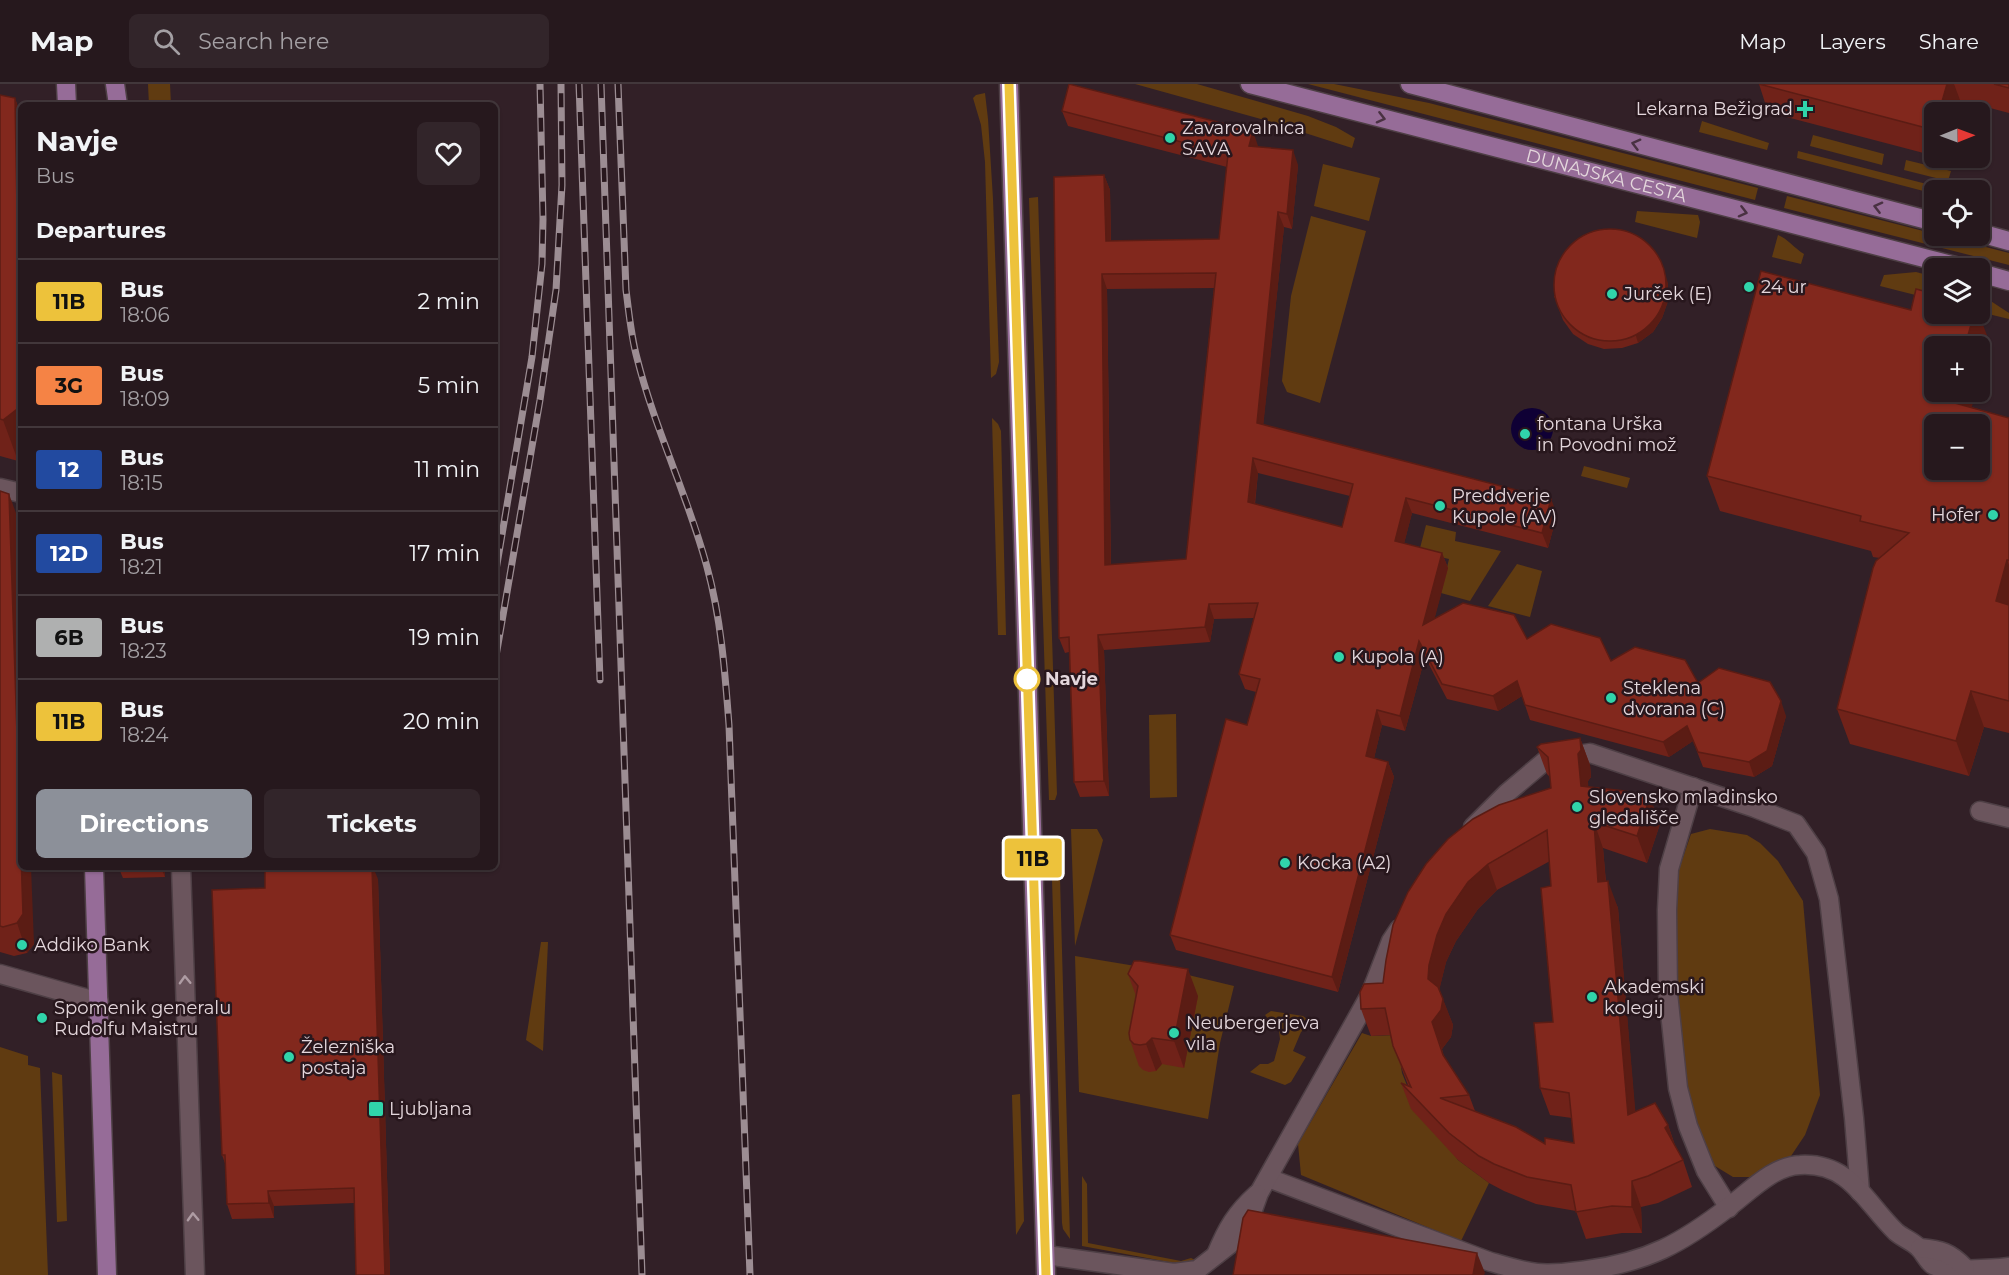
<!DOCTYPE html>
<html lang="en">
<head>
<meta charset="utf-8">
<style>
	body { margin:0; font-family:Montserrat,sans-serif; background:#32252a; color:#f1f3f6; height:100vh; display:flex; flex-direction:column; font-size:22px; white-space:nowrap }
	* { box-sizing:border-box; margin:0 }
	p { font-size:20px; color:#a4a0a4 }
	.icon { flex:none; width:33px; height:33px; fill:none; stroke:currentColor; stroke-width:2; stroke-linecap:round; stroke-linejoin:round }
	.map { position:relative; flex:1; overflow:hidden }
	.drawer { position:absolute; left:18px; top:18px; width:480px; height:768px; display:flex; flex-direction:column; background:#26181d; border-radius:9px; box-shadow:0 2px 4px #0004,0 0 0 2px #42373b }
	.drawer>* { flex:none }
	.badge { padding:0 12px; border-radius:4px; font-size:21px; line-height:39px }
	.needle { width:39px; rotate:89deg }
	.fabs { position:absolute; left:1924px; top:18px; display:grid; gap:12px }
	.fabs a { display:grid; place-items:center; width:66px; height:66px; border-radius:9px; background:#26181d; box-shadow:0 2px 4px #0004,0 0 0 2px #42373b; font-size:30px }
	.map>.badge { position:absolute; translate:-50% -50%; box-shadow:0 0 0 3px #fff }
	h2 { padding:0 18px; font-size:22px; line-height:54px }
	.round { display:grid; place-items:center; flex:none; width:63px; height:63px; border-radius:9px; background:#32252a }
	.overview { display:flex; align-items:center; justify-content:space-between; height:102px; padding:0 18px }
	h1 { font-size:28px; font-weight:700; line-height:45px }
	.primary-button { display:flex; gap:12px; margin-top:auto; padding:12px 18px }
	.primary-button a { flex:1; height:69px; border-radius:9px; background:#8c9099; color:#fff; font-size:24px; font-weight:700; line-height:69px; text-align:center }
	.primary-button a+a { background:#32252a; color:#f1f3f6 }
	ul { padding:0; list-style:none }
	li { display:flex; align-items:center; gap:18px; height:84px; padding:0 18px; border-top:2px solid #42373b }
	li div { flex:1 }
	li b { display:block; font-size:22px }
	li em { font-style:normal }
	li .badge { min-width:66px; font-weight:700; text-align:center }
	header { display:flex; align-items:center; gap:36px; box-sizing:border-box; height:84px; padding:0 30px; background:#26181d; border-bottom:2px solid #42373b }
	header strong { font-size:28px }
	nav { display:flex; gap:33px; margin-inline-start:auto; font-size:21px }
	.search { width:420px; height:54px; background:#32252a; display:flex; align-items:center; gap:15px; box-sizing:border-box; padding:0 21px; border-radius:9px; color:#a4a0a4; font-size:22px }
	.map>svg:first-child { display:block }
	.green { fill:#603b11 }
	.water { fill:#0f0035 }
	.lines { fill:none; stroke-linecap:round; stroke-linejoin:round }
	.minor-casing { stroke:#4e3f45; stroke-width:21 }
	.major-casing { stroke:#4e3f45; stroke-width:21 }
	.minor { stroke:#6b555d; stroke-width:18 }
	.major { stroke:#966c98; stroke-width:18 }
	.rail-casing { stroke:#9c8d93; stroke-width:7 }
	.rail { stroke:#28171d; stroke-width:4.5; stroke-dasharray:14; stroke-linecap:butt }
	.wall { fill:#702219; fill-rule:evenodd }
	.shaded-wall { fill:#5b1c14 }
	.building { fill:#82281d; stroke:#5b1c14; stroke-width:1.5; fill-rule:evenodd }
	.oneway { stroke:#493142 }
	.oneway2 { stroke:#ae9ca3 }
	.line-casing { stroke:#fff; stroke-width:14 }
	.line { stroke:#edc23b; stroke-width:9 }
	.poi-dot { fill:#30d4aa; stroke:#28171d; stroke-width:2 }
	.stop-dot { fill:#fff; stroke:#edc23b; stroke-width:3 }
	.labels { text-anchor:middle; stroke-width:5; stroke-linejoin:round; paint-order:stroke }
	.poi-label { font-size:18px; fill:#e4d7dc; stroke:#28171d; text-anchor:start }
	.street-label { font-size:18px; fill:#e4d7dc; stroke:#28171d }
	.stop-label { font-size:18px; font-weight:bold; fill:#e4d7dc; stroke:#28171d; text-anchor:start }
</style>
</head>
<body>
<header>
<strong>Map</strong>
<div class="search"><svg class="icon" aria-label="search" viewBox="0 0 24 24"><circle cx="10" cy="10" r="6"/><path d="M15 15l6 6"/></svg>Search here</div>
<nav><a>Map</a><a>Layers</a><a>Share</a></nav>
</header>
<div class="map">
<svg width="2009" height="1191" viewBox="0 0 2009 1191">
	<rect width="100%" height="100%" fill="#322027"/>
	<g class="green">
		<polygon points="148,0 170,0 171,21 149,21"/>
		<polygon points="1135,0 1197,0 1308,32 1336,43 1355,54 1352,64 1268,37"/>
		<polygon points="1308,0 1334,0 1429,19 1758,104 1755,116"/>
		<polygon points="985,9 988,35 993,115 999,278 996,290 991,294 985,78 981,41 973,14 976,11"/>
		<polygon points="1702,37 1769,59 1767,66 1699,48"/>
		<polygon points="1813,51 1884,70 1882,81 1810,62"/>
		<polygon points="1798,67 1950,106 1935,106 1935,110 1797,74"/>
		<polygon points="1906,76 1951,87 1948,97 1904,86"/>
		<polygon points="1323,80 1380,94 1369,137 1314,122"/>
		<polygon points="1787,112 2009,169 2009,181 1784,124"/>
		<polygon points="1038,113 1057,710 1055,716 1049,716 1029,114"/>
		<polygon points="1637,127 1698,131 1700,138 1697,154 1635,138"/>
		<polygon points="1311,132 1366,147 1320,319 1287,308 1282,297 1291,212"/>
		<path d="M1778,151C1788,155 1794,164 1804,170L1801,180L1772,173Z"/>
		<polygon points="1916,188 1935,193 1935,216 1880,202 1884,191"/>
		<polygon points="1980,210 2009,229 2009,235 1980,228"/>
		<polygon points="992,334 998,340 1001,347 1006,551 998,551"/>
		<polygon points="1584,382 1630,394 1627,404 1581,392"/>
		<polygon points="1426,441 1456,448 1455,457 1501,467 1470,517 1441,509 1449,475 1419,468"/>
		<polygon points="1517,480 1542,487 1530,533 1488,522"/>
		<polygon points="1176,630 1177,713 1150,714 1149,631"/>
		<polygon points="1071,745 1097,745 1103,756 1075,862"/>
		<polygon points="1710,745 1747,751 1760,759 1778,777 1803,817 1820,1011 1805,1051 1791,1072 1777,1077 1752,1093 1733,1093 1715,1082 1695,1035 1687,1003 1678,912 1675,797 1691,750"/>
		<polygon points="1059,759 1070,1155 1063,1145 1062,1139 1051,760"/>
		<polygon points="541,858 548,858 543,967 526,956"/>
		<polygon points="1075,872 1184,890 1234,902 1220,959 1208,1035 1079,1008"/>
		<polygon points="1271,927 1303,932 1307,935 1306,944 1301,948 1293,967 1306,973 1291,998 1285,1001 1250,988 1260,980 1268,980 1274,977 1280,955 1279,947 1265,931"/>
		<polygon points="1362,949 1371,952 1396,951 1402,989 1410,1009 1458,1076 1489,1099 1461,1157 1301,1091 1298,1060"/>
		<polygon points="0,963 28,972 28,981 40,984 48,1191 0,1191"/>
		<polygon points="52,988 62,991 67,1137 57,1138"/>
		<polygon points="1020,1010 1024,1137 1016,1151 1012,1011"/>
		<polygon points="1082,1092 1087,1100 1088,1159 1181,1177 1191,1174 1195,1176 1185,1181 1082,1162"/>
	</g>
	<circle class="water" cx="1532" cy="345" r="21"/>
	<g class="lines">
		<g class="minor-casing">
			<g id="minor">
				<polyline points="0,404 21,409"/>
				<polyline points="1693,703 1669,785 1667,826 1668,909 1678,1004 1688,1042 1706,1087 1729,1124"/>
				<polyline points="1980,727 2009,734"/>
				<polyline points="1473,743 1507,709 1546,676 1590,669 1755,724 1796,740 1816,769 1829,815 1854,1034 1860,1108"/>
				<polyline points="181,783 195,1191"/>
				<polyline points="0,890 99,918"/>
				<path d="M1268,1094L1488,1177C1505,1182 1520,1187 1537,1189C1554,1191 1571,1188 1587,1186C1648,1178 1682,1159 1730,1122C1750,1107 1773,1082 1800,1081C1850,1078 1865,1118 1896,1148C1903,1154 1912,1157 1918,1163C1924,1168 1927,1177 1933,1181C1943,1188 1995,1185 2009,1183"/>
				<path d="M1920,1164C1941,1166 1950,1168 1965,1184"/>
				<polyline points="1046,1171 1174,1189 1197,1186 1238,1154 1250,1134 1259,1109 1370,911 1391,857 1399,845"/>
				<path d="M1216,1171C1227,1144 1236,1129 1257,1110"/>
			</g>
		</g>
		<g class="major-casing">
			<g id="major">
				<polyline points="66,0 67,21"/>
				<polyline points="115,0 118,21"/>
				<polyline points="1009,0 1046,1191"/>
				<path id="s1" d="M1250,0L1963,184"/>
				<polyline points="1410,0 1935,138"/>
				<polyline points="1980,149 2009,157"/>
				<polyline points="1980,189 2009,197"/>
				<polyline points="94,783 107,1191"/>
			</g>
		</g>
		<use href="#minor" class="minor"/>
		<use href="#major" class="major"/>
		<g class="rail-casing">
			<g id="rail">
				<polyline points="579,0 600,596"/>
				<polyline points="601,0 642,1191"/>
				<path d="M618,0L626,206C629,229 631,252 637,274C655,346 688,412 707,483C721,534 725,588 729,641L750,1191"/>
				<polyline points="495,492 532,273 542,180 543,135 540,0"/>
				<polyline points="495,578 540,316 556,206 562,101 561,0"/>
			</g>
		</g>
		<use href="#rail" class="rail"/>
	</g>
	<g class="wall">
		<polygon points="1759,0 2009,0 2009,29 1960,16 1957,28 1935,28 1935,72 1768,28"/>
		<polygon points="0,11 15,14 21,32 21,374 18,377 0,372"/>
		<path d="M1062,27L1258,62V63L1298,81L1292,145L1284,143L1263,341L1557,430L1548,464L1412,429L1404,459L1442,469L1448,484L1434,535L1527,555L1611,577L1698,599L1786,632L1772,682L1754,693L1703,683L1693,657L1669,673L1530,636L1522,612L1498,627L1447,615L1425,573L1405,647L1382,641L1374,674L1388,678L1394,693L1338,908L1176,866L1170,851L1247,641L1256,608L1245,605L1239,590L1254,534L1214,535L1210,558L1104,566L1109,712L1080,713L1074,698L1069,568L1065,569L1059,554L1104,91L1110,106L1111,157L1219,155L1227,83L1068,42ZM1214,204L1186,475L1111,481L1107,205ZM1258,389L1350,412L1342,443L1255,420Z"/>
		<polygon points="1668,199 1668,217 1662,234 1653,248 1638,259 1622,264 1604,265 1588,260 1573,250 1563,236 1554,212"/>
		<polygon points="1989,257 1971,323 2009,334 2009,649 1984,643 1969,692 1850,660 1837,625 1880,474 1873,473 1871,467 1720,427 1707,392"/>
		<polygon points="0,407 20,440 21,482 21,783 34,860 27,869 14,872 0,868"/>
		<path d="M1580,654L1590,681L1591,693L1588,697V703L1660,740L1647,779L1603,764L1606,798L1618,824L1635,1028L1668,1041L1676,1064L1683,1076L1692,1103L1658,1119L1641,1123L1642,1149H1622L1586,1155L1576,1127L1536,1120L1504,1107L1489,1099L1458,1076L1411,1025L1401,999L1408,1001L1393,962L1390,951L1371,952L1361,925L1551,704L1550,693L1547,690L1537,663ZM1550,777L1551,802L1553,938L1540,1004L1550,1031L1572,1034L1574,1059L1545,1060L1475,1027L1469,1011L1444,973L1442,965L1451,953L1453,941L1439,906L1446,878L1456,857L1478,825L1497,806Z"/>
		<polygon points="164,783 165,793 123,794 120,787"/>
		<polygon points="378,795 390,1191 356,1191 354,1119 274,1122 274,1134 232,1135 227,1120 226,1082 222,1071"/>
		<polygon points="1128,890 1198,912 1184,984 1162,980 1156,987 1149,988 1143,986 1139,982 1130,956 1136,912"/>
	</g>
	<g class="shaded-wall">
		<polygon points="1947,0 1954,0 1960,16 1957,28 1939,28"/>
		<polygon points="15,14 21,32 21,218 17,124"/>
		<polygon points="1253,47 1258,62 1254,77 1249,62"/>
		<polygon points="1293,66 1298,81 1292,145 1287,130"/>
		<polygon points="1104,91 1110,106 1111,172 1106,157"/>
		<polygon points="1278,128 1284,143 1262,354 1257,339"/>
		<polygon points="1660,176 1668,199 1668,217 1662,234 1653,248 1638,259 1636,252"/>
		<polygon points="1102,190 1107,205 1111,496 1105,481"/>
		<polygon points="1974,230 1979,230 1989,257 1980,290 1980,262 1965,262"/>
		<polygon points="1953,308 1976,308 1967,340 1951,318"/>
		<polygon points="21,322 21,374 18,377 3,336"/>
		<polygon points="1253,374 1258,389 1253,433 1248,418"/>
		<polygon points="9,410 20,440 21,482 21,771"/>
		<polygon points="1406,414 1412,429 1401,472 1395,457"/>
		<polygon points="1551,415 1557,430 1548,464 1542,449"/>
		<polygon points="1442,469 1448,484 1429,556 1423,541"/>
		<polygon points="2007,476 2009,481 2009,553 1996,517"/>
		<polygon points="1209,520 1214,535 1210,558 1205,543"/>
		<polygon points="1098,551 1104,566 1109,712 1104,697"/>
		<polygon points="1419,557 1425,573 1405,647 1400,632"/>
		<polygon points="1517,597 1522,612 1498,627 1493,612"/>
		<polygon points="1971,607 1984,643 1969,692 1956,657"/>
		<polygon points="1781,617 1786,632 1772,682 1754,693 1749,678"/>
		<polygon points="1377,626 1382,641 1371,687 1366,672"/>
		<polygon points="1687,642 1693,657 1669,673 1663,658"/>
		<polygon points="1580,654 1590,681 1591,693 1588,697 1590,729 1581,702 1578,670"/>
		<polygon points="1388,678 1394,693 1338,908 1332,893"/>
		<polygon points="1650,713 1660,740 1647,779 1637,752"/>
		<polygon points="1594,738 1603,764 1608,825 1598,798"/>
		<polygon points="1488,780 1497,806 1478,825 1456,857 1446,878 1439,907 1428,895 1429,881 1437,851 1446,830 1468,798"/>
		<polygon points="21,783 31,783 34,860 27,869 17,839"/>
		<polygon points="162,783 164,783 165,793 162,786"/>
		<polygon points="372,783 373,783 378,795 390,1191 385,1191"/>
		<polygon points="1608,797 1618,824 1638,1058 1628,1031"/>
		<polygon points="1188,885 1198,912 1184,984 1174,957"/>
		<polygon points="1443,915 1453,941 1451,953 1442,965 1432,938"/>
		<polygon points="1152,954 1162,980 1156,987 1146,960"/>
		<polygon points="1668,1041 1677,1068 1665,1044"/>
		<polygon points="1632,1097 1641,1123 1642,1149 1632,1123"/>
		<polygon points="268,1107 274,1122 274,1134 269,1119"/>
		<polygon points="1477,1169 1485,1189 1484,1191 1473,1191"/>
	</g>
	<g class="building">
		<path d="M1069,0L1253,47L1249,62L1293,66L1287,130L1278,128L1257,339L1551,415L1542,449L1406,414L1395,457L1442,469L1423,541L1463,519L1514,531L1527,555L1551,540L1600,554L1611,577L1635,563L1685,576L1698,599L1719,584L1770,598L1781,617L1767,667L1749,678L1698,668L1687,642L1663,658L1525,621L1517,597L1493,612L1442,600L1419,557L1400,632L1377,626L1366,672L1388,678L1332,893L1170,851L1226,635L1247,641L1260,595L1239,590L1258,519L1209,520L1205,543L1098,551L1104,697L1074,698L1069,553L1059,554L1054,93L1104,91L1106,157L1219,155L1228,70L1062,27ZM1216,189L1186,475L1105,481L1102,190ZM1253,374L1353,400L1342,443L1248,418Z"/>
		<polygon points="1759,0 1947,0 1939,28 1935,28 1934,46"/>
		<polygon points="1994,0 2009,0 2009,4"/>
		<polygon points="0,11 15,14 17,124 21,218 21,322 3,336 0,335"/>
		<circle cx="1610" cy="201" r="56"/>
		<path d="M1761,187L1911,226L1916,205L1935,210V230H1974L1965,262H1935V308H1953L1951,318L2009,334V476H2007L1996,517L2009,521V617L1971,607L1956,657L1837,625L1873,484L1876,477L1909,449L1860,437L1861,432L1707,392ZM1935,340H1980V386H1935Z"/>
		<polygon points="0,407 9,410 23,830 17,839 3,843 0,842"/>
		<path d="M1580,654L1581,666L1578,670L1581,702L1625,707L1650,713L1637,752L1594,738L1598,798L1608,797L1628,1031L1655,1019L1668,1041L1665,1044L1683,1076L1648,1092L1632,1097V1123L1612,1122L1576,1128L1571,1101L1527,1093L1494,1080L1479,1072L1449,1049L1401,999L1411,1003L1393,962L1385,924L1361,925L1360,908L1364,900L1383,899L1386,876L1393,841L1408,808L1426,780L1448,755L1473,735L1499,721L1551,704L1548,673L1537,663L1541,660ZM1547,746L1551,802L1541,804L1553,938L1534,939L1540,1004L1569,1009L1574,1059L1545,1054V1060L1516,1043L1440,1014L1469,1011L1443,971L1432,938L1441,926L1443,915L1438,903L1428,895L1429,881L1437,851L1446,830L1468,798L1488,780Z"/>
		<polygon points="120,783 162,783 162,786 120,787"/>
		<polygon points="265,783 372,783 385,1191 356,1191 354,1104 268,1107 269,1119 227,1120 225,1071 222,1071 212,806 265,804"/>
		<polygon points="1134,877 1140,877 1188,885 1174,957 1152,954 1146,960 1140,961 1134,960 1130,956 1129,949 1138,902 1128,890"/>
		<polygon points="1248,1126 1477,1169 1473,1191 1233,1191 1243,1134"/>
	</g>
	<defs><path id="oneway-chevron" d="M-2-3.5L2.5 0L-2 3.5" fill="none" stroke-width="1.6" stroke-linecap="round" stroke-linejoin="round" transform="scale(1.5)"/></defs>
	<g class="oneway">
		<use href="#oneway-chevron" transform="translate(1381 34) rotate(14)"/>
		<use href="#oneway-chevron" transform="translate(1636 60) rotate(-165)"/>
		<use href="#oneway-chevron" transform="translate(1878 123) rotate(-166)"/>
		<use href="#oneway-chevron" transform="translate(1743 128) rotate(14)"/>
	</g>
	<g class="oneway2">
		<use href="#oneway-chevron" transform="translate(185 896) rotate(-92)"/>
		<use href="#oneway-chevron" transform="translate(193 1133) rotate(-92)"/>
	</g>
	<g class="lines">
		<g class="line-casing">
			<polyline id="line" points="1009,0 1046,1191"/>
		</g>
		<use href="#line" class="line"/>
	</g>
	<g class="poi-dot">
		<path d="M1802 16h6v6h6v6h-6v6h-6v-6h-6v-6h6z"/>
		<circle cx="1170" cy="54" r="6"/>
		<circle cx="1749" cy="203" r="6"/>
		<circle cx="1612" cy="210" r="6"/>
		<circle cx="1525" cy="350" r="6"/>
		<circle cx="1440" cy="422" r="6"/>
		<circle cx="1993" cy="431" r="6"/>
		<circle cx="1339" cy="573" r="6"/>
		<circle cx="1611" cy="614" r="6"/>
		<circle cx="1577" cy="723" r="6"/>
		<circle cx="1285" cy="779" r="6"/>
		<circle cx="22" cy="861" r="6"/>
		<circle cx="1592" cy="913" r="6"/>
		<circle cx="42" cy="934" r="6"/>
		<circle cx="1174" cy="949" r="6"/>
		<circle cx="289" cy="973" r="6"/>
		<rect x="368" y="1017" width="16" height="16" rx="3"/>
	</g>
	<circle class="stop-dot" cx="1027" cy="595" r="12"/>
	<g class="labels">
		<g class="poi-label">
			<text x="1793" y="31" text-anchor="end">Lekarna Bežigrad</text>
			<text x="1182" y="50">Zavarovalnica<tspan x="1182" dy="21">SAVA</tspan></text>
			<text x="1761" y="209">24 ur</text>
			<text x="1624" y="216">Jurček (E)</text>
			<text x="1537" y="346">fontana Urška<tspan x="1537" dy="21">in Povodni mož</tspan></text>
			<text x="1452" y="418">Preddverje<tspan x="1452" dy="21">Kupole (AV)</tspan></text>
			<text x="1981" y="437" text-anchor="end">Hofer</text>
			<text x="1351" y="579">Kupola (A)</text>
			<text x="1623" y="610">Steklena<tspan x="1623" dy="21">dvorana (C)</tspan></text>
			<text x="1589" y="719">Slovensko mladinsko<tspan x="1589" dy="21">gledališče</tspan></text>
			<text x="1297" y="785">Kocka (A2)</text>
			<text x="34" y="867">Addiko Bank</text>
			<text x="1604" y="909">Akademski<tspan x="1604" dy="21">kolegij</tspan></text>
			<text x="54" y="930">Spomenik generalu<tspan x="54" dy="21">Rudolfu Maistru</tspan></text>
			<text x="1186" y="945">Neubergerjeva<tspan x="1186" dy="21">vila</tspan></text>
			<text x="301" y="969">Železniška<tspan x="301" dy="21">postaja</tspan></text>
			<text x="389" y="1031">Ljubljana</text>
		</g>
		<g class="street-label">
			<text dy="6" stroke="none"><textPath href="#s1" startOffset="368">DUNAJSKA CESTA</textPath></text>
		</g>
		<g class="stop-label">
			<text x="1045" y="601">Navje</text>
		</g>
	</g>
</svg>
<div class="fabs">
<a><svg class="needle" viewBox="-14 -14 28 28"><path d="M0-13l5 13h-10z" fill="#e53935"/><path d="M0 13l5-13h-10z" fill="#a4a0a4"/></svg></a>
<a><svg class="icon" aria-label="locate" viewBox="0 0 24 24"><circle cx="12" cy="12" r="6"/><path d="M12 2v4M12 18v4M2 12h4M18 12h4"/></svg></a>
<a><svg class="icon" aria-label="layers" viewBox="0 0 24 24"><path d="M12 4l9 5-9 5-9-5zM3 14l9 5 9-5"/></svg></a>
<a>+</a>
<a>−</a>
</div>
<b class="badge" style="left:1033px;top:774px;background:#edc23b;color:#111">11B</b>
<section class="drawer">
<div class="overview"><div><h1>Navje</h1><p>Bus</p></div><a class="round"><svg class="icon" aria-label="heart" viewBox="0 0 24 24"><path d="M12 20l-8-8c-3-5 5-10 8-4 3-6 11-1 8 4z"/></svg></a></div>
<h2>Departures</h2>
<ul>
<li><span class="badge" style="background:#edc23b;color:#111">11B</span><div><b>Bus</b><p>18:06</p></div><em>2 min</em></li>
<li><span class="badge" style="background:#f58345;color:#111">3G</span><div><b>Bus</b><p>18:09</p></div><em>5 min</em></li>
<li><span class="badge" style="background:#224aa0;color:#fff">12</span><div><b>Bus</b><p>18:15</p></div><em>11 min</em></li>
<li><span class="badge" style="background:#224aa0;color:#fff">12D</span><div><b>Bus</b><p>18:21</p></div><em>17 min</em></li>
<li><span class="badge" style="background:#afb0b0;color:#111">6B</span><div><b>Bus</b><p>18:23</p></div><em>19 min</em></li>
<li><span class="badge" style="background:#edc23b;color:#111">11B</span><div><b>Bus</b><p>18:24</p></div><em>20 min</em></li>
</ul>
<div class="primary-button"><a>Directions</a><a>Tickets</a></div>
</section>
</div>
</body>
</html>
